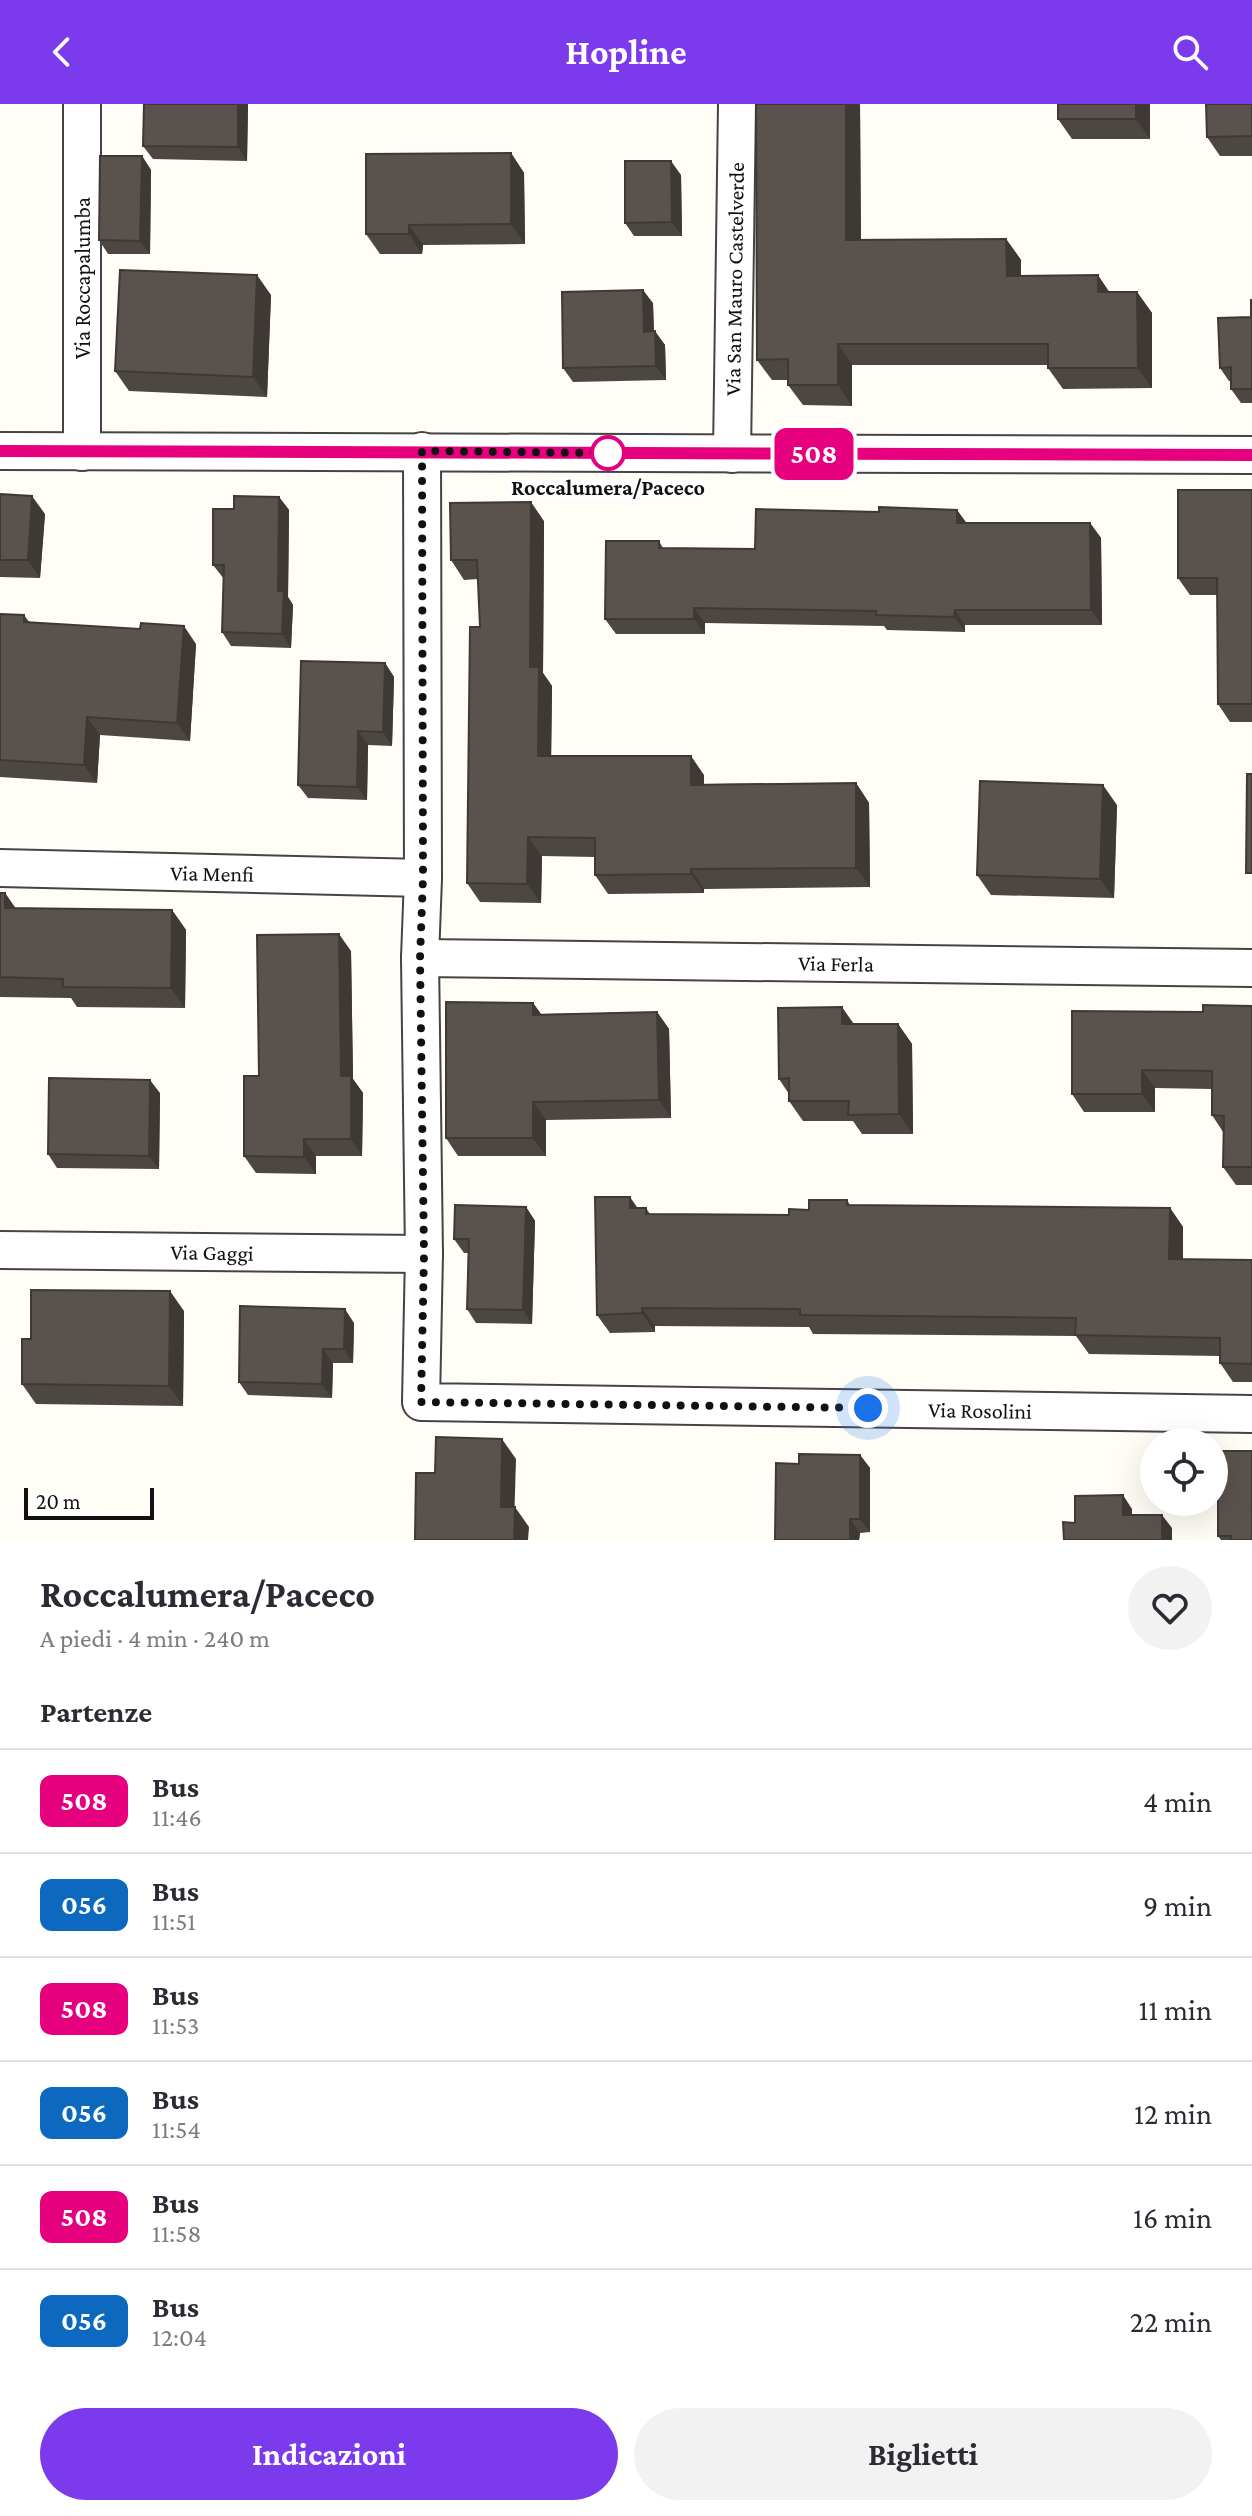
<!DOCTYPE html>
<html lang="it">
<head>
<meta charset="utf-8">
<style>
	body { margin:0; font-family:"Crimson Pro",serif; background:#f2f2f3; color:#2b2b33; height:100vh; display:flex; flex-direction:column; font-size:30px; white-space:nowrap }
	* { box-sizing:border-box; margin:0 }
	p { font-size:26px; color:#7c7c81 }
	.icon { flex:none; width:44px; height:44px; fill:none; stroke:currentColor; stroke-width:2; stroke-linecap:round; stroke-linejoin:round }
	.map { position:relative; height:1436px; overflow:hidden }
	.drawer { display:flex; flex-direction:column; background:#fff; flex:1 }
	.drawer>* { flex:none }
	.badge { padding:0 16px; border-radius:12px; font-size:28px; line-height:52px }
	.tools { position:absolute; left:1140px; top:1324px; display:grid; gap:16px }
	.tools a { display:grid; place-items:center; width:88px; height:88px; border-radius:50%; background:#fff; box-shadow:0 8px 32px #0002; font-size:40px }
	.scale { position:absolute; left:24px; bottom:20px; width:130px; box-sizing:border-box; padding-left:8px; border:4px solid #111; border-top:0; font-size:22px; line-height:28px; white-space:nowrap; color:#111; -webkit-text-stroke:6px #fff; paint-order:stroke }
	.you { position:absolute; width:40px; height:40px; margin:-20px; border:6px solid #fff; border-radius:50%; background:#1a73e8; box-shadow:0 0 0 12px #1a73e833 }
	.map>.badge { position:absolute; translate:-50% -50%; box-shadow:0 0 0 4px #fff }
	h2 { padding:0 40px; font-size:30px; line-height:72px }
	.round { display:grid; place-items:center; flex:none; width:84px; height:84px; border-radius:42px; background:#f2f2f3 }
	.head { display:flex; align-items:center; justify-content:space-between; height:136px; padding:0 40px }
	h1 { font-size:38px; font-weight:700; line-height:60px }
	.action { display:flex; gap:16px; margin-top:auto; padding:16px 40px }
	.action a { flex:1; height:92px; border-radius:48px; background:#7c3aed; color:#fff; font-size:32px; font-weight:700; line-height:92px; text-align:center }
	.action a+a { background:#f2f2f3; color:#2b2b33 }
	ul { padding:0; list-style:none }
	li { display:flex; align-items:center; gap:24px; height:104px; padding:0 40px; border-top:2px solid #e1e1e2 }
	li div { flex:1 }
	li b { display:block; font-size:30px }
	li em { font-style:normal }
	li .badge { min-width:88px; font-weight:700; text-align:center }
	header { display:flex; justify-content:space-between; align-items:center; height:104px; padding:0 40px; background:#7c3aed; color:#fff; font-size:36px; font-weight:700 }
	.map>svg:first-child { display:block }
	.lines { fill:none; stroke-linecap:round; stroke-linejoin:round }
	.minor-casing { stroke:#444; stroke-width:40 }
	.minor { stroke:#fff; stroke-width:36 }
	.wall { fill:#4d4742 }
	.shaded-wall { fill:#3f3936 }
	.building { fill:#5a524d; stroke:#3f3936; stroke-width:2 }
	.line-casing { stroke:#fff; stroke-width:18 }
	.line { stroke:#e6007e; stroke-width:12 }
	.walk { stroke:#111; stroke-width:8; stroke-dasharray:0 14.4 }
	.stop-dot { fill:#fff; stroke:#e6007e; stroke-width:4 }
	.labels { text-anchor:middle; stroke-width:8; stroke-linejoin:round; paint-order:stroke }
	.street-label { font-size:22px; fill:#111; stroke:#fff }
	.stop-label { font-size:22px; font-weight:bold; fill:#111; stroke:#fff }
</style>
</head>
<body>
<header><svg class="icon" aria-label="back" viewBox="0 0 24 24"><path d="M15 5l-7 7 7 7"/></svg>Hopline<svg class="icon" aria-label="search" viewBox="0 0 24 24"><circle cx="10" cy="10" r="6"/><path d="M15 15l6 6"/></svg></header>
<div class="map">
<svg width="1252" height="1436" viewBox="0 0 1252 1436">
	<rect width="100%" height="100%" fill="#fffdf5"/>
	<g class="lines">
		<g class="minor-casing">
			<g id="minor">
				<polyline points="0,347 1252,351"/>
				<polyline points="422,347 423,774 420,854 424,1150 421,1298 1252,1310"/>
				<polyline points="82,348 82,0"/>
				<polyline points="732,350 737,0"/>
				<polyline points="0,764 423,774"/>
				<polyline points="420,854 1252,864"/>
				<polyline points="0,1146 424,1150"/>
			</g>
		</g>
		<use href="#minor" class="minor"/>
	</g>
	<g class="wall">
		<polygon points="144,0 248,0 247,57 153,55 143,42"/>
		<polygon points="860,0 861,136 1006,135 1021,156 1021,172 1110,188 1137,188 1152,209 1152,284 1063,285 1048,264 1048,261 852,261 852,302 803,301 788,281 788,276 772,276 757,256"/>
		<polygon points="1058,0 1150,0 1150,35 1072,35 1058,15"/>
		<polygon points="1252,0 1252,52 1220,52 1207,33"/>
		<polygon points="511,49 524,69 525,140 423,141 422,150 380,150 366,130"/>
		<polygon points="142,52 151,66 150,150 108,150 99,136"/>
		<polygon points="681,71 682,132 634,132 625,119"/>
		<polygon points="271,191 267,293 129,287 115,267"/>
		<polygon points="1252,196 1252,299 1241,299 1231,285 1231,277 1229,277 1220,264 1251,213"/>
		<polygon points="653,199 654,227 665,241 666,276 573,278 563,264"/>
		<polygon points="1252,386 1252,618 1230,618 1218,600 1218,491 1190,491 1178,474"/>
		<polygon points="0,390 45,410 40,474 0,473"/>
		<polygon points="279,393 289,406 288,493 293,501 291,544 231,542 222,528 224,475 213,461 234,405"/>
		<polygon points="957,406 966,419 1090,419 1101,434 1102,521 965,521 965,528 887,526 884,522 705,519 705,530 616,530 605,515 659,437 663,444 755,445 879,408"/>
		<polygon points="544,417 543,569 552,582 551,652 704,671 704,680 856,679 869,699 870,783 704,785 704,789 608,790 595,771 595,753 542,752 541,799 480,798 467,779 480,523 478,475 464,476 451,456"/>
		<polygon points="0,510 24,511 30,519 196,540 190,637 100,631 97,679 0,673"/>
		<polygon points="385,559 394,573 392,642 368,641 367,696 308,694 298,681"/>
		<polygon points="1117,701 1114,794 991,791 977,771"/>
		<polygon points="0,789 5,789 15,804 172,806 186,826 185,904 77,903 71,894 0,893"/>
		<polygon points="351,847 353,975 363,989 362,1052 316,1052 316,1070 256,1069 244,1052 259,972"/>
		<polygon points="533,899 541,910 657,908 669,925 671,1014 546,1016 546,1052 458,1052 446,1034"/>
		<polygon points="1252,902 1252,1081 1236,1081 1223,1063 1223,1028 1212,1011 1212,985 1155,984 1155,1008 1084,1008 1072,990 1203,908"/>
		<polygon points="854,920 898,920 912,940 913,1030 862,1030 853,1017 803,1017 789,997 789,990 779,975"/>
		<polygon points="160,989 159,1065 57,1064 48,1050"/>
		<polygon points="847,1096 850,1101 1170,1104 1183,1123 1183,1155 1252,1156 1252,1278 1233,1278 1220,1259 1220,1252 1089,1250 1076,1232 813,1230 809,1223 655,1222 655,1228 610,1229 597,1211 638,1104 646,1104 650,1110 789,1111"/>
		<polygon points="526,1103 535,1117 532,1220 476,1219 467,1205 468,1149 464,1149 454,1135"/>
		<polygon points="184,1207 183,1302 36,1300 22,1280"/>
		<polygon points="354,1219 353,1259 333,1259 332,1294 248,1291 239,1278"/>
		<polygon points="1252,1347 1252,1436 1221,1436 1218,1432"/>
		<polygon points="860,1351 870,1364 870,1428 860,1429 859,1436 775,1436 799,1360"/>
	</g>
	<g class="shaded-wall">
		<polygon points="238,0 248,0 247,57 238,43"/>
		<polygon points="846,0 860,0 861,156 846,136"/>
		<polygon points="1136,0 1150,0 1150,35 1136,15"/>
		<polygon points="511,49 524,69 525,140 511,120"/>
		<polygon points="142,52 151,66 150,150 140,137"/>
		<polygon points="671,57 681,71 682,132 672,118"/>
		<polygon points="409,121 423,141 422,150 409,130"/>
		<polygon points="1006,135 1021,156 1021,193 1007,172"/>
		<polygon points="257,171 271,191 267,293 253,273"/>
		<polygon points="1098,171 1112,192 1098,188"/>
		<polygon points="643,186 653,199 654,241 644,228"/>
		<polygon points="1137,188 1152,209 1152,284 1138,264"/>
		<polygon points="655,227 665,241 666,276 656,262"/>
		<polygon points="838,240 852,261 852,302 838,281"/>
		<polygon points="32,392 45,410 40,474 28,456"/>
		<polygon points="279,393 289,406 288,493 293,501 291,544 282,530 278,487"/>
		<polygon points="531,398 544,417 543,569 552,582 551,671 538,652 530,563"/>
		<polygon points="957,406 968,421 957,419"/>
		<polygon points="1090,419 1101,434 1102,521 1091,506"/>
		<polygon points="694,504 705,519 705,530 694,515"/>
		<polygon points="955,506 965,521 965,528 954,513"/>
		<polygon points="184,522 196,540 190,637 177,619"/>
		<polygon points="385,559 394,573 392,642 383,628"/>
		<polygon points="87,613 100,631 97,679 84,661"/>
		<polygon points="358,627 368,641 367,696 357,683"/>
		<polygon points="691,652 704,671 704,700 691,681"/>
		<polygon points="856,679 869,699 870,783 856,764"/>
		<polygon points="1103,681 1117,701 1114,794 1100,775"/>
		<polygon points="528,733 542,752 541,799 527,780"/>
		<polygon points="691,765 704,785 704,789 691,770"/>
		<polygon points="5,789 19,809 5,804"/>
		<polygon points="172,806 186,826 185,904 171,884"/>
		<polygon points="339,830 351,847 353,975 363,989 362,1052 351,1035 341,972"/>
		<polygon points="533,899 546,917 533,911"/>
		<polygon points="842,903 856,923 842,920"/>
		<polygon points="657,908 669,925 671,1014 659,996"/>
		<polygon points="898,920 912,940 913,1030 899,1010"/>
		<polygon points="1142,966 1155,984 1155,1008 1142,990"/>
		<polygon points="150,976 160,989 159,1065 149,1052"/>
		<polygon points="533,998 546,1016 546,1052 533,1034"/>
		<polygon points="304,1035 316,1052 316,1070 304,1053"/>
		<polygon points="630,1093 643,1112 630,1104"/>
		<polygon points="526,1103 535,1117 532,1220 523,1206"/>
		<polygon points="1170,1104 1183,1123 1183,1174 1169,1155"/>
		<polygon points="170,1187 184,1207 183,1302 169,1282"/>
		<polygon points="642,1204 655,1222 655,1228 642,1209"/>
		<polygon points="345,1205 354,1219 353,1259 344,1245"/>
		<polygon points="323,1245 333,1259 332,1294 322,1280"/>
		<polygon points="502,1335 516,1355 514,1422 501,1403"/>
		<polygon points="860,1351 870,1364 870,1428 860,1415"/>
		<polygon points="1123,1391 1132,1405 1132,1424 1123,1411"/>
		<polygon points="515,1403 529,1423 528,1436 514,1436"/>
		<polygon points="1162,1411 1172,1424 1172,1436 1162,1436"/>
		<polygon points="850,1415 860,1429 859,1436 850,1436"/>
	</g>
	<g class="building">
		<polygon points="144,0 238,0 238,43 143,42"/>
		<polygon points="756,0 846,0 846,136 1006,135 1007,172 1098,171 1098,188 1137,188 1138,264 1048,264 1048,240 838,240 838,281 788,281 788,255 757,256"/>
		<rect x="1058" y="0" width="78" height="15"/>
		<polygon points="1206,0 1252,0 1252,32 1207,33"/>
		<polygon points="511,49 511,120 409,121 409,130 366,130 366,50"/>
		<polygon points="100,52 142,52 140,137 99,136"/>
		<polygon points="625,57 671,57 672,118 625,119"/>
		<polygon points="120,166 257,171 253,273 115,267"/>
		<polygon points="643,186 644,228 655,227 656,262 563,264 562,188"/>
		<polygon points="1251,196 1252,196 1252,285 1231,285 1231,263 1220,264 1218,214 1251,213"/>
		<polygon points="1178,386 1252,386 1252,600 1218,600 1217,474 1178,474"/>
		<polygon points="0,390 32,392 28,456 0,456"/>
		<polygon points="234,392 279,393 278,487 284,487 282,530 222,528 224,461 213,461 213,405 234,405"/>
		<polygon points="531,398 530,563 539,563 538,652 691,652 691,681 856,679 856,764 691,765 691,770 595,771 595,734 528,733 527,780 467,779 470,523 480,523 477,456 451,456 450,399"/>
		<polygon points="879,403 957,406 957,419 1090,419 1091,506 955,506 954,513 876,511 876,507 694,504 694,515 605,515 606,437 659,437 659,444 755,445 756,405 879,408"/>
		<polygon points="0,510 24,511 24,518 140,525 141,519 184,522 177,619 87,613 84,661 0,656"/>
		<polygon points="301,557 385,559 383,628 358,627 357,683 298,681"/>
		<polygon points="1247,670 1252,670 1252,769 1246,769"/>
		<polygon points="980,677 1103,681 1100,775 977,771"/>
		<polygon points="0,789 5,789 5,804 172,806 171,884 63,883 63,875 0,873"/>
		<polygon points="339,830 341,972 351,972 351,1035 304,1035 304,1053 244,1052 244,972 259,972 257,831"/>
		<polygon points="446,898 533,899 533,911 657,908 659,996 533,998 533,1034 446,1034"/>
		<polygon points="1203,901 1252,902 1252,1063 1223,1063 1224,1012 1212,1011 1212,967 1142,966 1142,990 1072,990 1072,907 1203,908"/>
		<polygon points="842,903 842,920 898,920 899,1010 848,1011 849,997 789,997 789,974 779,975 778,904"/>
		<polygon points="49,974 150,976 149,1052 48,1050"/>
		<polygon points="595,1093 630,1093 630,1104 646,1104 646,1110 789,1111 789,1105 809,1106 809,1096 847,1096 847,1101 1170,1104 1169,1155 1252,1156 1252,1260 1220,1259 1220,1234 1075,1231 1076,1214 800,1211 800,1205 642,1204 642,1209 597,1211"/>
		<polygon points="455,1101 526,1103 523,1206 467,1205 469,1135 454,1135"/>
		<polygon points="31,1186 170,1187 169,1282 22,1280 22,1235 31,1235"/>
		<polygon points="240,1202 345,1205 344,1245 323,1245 322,1280 239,1278"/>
		<polygon points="436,1333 502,1335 501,1403 515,1403 514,1436 415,1436 416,1369 435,1369"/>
		<polygon points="1218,1347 1252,1347 1252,1436 1231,1436 1231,1432 1218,1432"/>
		<polygon points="799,1350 860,1351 860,1415 850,1415 850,1436 775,1436 776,1359 799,1360"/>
		<polygon points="1123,1391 1123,1411 1162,1411 1162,1436 1064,1436 1063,1418 1075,1419 1075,1392"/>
	</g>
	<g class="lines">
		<g class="line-casing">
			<polyline id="line" points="0,347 1252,351"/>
		</g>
		<use href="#line" class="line"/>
		<polyline class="walk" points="608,349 422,347 423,774 420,854 424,1150 421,1298 868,1304"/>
	</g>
	<circle class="stop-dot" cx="608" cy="349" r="16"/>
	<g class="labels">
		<g class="street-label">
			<text transform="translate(82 174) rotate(-90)" y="8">Via Roccapalumba</text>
			<text transform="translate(734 175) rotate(-89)" y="8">Via San Mauro Castelverde</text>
			<text transform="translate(212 769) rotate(1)" y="8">Via Menfi</text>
			<text transform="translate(836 859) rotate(1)" y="8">Via Ferla</text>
			<text transform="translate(212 1148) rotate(1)" y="8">Via Gaggi</text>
			<text transform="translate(980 1306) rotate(1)" y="8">Via Rosolini</text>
		</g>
		<g class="stop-label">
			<text x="608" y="391">Roccalumera/Paceco</text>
		</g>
	</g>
</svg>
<div class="tools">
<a><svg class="icon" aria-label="locate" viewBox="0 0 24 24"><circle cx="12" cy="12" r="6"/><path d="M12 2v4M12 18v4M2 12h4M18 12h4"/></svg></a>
</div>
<div class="scale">20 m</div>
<div class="you" style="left:868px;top:1304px"></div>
<b class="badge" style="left:814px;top:350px;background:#e6007e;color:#fff">508</b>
</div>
<section class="drawer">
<div class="head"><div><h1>Roccalumera/Paceco</h1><p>A piedi · 4 min · 240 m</p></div><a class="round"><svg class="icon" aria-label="heart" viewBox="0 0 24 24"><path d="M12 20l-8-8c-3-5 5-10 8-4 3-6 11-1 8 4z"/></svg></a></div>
<h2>Partenze</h2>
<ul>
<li><span class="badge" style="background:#e6007e;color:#fff">508</span><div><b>Bus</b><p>11:46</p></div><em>4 min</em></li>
<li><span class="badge" style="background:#0c69bf;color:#fff">056</span><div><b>Bus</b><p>11:51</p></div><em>9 min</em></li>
<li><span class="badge" style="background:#e6007e;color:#fff">508</span><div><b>Bus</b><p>11:53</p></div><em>11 min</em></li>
<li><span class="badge" style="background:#0c69bf;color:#fff">056</span><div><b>Bus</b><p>11:54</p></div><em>12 min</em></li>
<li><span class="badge" style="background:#e6007e;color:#fff">508</span><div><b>Bus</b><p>11:58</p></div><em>16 min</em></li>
<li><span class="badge" style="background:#0c69bf;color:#fff">056</span><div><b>Bus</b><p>12:04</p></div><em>22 min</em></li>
</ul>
<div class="action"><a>Indicazioni</a><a>Biglietti</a></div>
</section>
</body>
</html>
